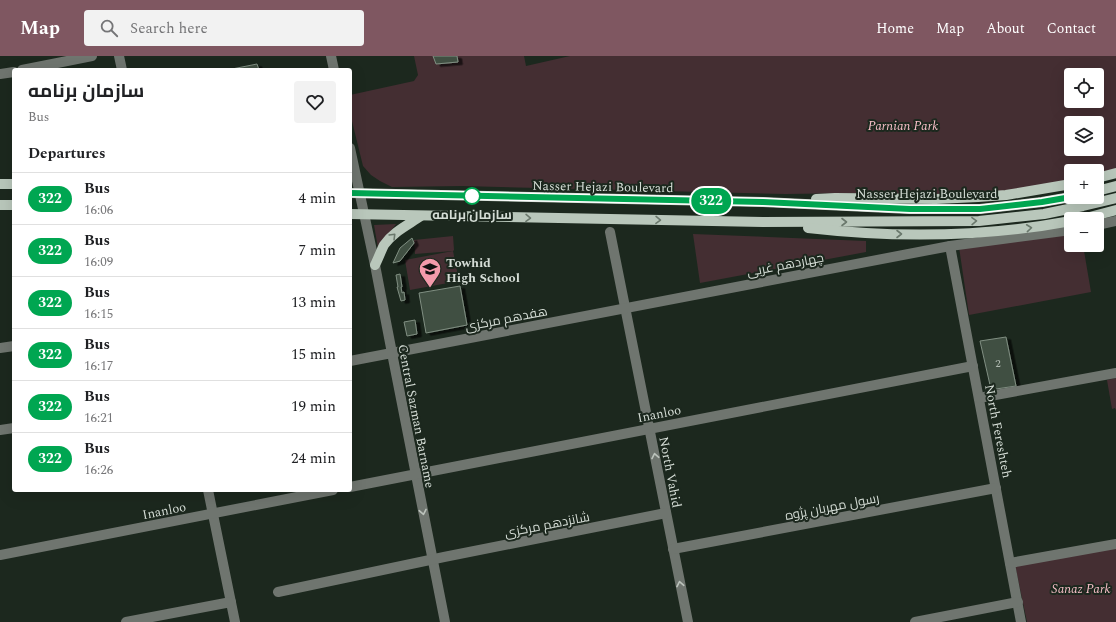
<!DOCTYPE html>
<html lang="en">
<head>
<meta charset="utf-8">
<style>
	body { margin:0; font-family:Spectral,Cairo,serif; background:#f2f2f2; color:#202124; height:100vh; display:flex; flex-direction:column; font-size:15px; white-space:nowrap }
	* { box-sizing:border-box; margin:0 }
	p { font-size:13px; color:#757577 }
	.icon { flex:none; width:22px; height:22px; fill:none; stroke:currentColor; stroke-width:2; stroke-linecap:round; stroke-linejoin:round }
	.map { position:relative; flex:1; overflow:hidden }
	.details { position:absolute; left:12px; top:12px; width:340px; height:424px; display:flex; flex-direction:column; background:#fff; border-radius:4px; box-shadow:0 4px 16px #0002 }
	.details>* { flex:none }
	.badge { padding:0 8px; border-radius:13px; font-size:14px; line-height:26px }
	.fabs { position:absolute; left:1064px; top:12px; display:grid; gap:8px }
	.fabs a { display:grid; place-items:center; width:40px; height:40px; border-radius:4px; background:#fff; box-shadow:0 4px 16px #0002; font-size:20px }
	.map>.badge { position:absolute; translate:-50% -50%; box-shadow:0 0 0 2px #fff }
	h2 { padding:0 16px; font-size:15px; line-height:36px }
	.round { display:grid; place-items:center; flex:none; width:42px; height:42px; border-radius:4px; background:#f2f2f2 }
	.head { display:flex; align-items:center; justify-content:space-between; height:68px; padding:0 16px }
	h1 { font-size:19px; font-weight:700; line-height:30px }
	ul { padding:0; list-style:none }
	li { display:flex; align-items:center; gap:12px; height:52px; padding:0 16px; border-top:1px solid #e0e0e0 }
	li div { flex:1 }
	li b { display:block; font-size:15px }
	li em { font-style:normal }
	li .badge { min-width:44px; font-weight:700; text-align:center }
	header { display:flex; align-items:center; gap:24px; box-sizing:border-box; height:56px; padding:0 20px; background:#7f5761; color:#fff }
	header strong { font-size:19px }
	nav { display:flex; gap:22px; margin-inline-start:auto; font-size:14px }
	.search { width:280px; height:36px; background:#f2f2f2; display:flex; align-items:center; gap:10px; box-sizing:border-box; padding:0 14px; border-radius:4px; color:#757577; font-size:15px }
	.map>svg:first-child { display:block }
	.green { fill:#442e32; fill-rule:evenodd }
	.building { fill:#414f43; stroke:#808f82; filter:url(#shadow) }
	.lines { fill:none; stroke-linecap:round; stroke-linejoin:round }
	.minor { stroke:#6f756f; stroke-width:10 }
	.major { stroke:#b9c7bb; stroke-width:10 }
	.oneway { stroke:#6a786c }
	.oneway2 { stroke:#bcc3bc }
	.line-casing { stroke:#fff; stroke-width:9 }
	.line { stroke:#00a651; stroke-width:6 }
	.stop-dot { fill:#fff; stroke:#00a651; stroke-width:2 }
	.labels { text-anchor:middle; stroke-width:4; stroke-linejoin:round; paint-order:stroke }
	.number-label { font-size:11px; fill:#b0bab1 }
	.park-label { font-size:13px; font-style:italic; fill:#f7bfc8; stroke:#1c281e }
	.street-label { font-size:13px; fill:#d5ddd6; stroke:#1c281e }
	.stop-label { font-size:13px; font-weight:bold; fill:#d5ddd6; stroke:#1c281e }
	.poi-label { font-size:13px; font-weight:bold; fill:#d5ddd6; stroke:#1c281e; text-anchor:start }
</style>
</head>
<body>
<header>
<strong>Map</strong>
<div class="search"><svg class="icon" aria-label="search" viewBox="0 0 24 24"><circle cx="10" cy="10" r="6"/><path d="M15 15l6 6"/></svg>Search here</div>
<nav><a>Home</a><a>Map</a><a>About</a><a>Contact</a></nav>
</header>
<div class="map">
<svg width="1116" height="566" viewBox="0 0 1116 566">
	<defs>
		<filter id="shadow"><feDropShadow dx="4.5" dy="2.5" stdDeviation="0" flood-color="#0009"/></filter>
	</defs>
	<rect width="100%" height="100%" fill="#1c281e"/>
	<g class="green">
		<path d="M414,0H524L526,10L570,0H1116V113L1097,119V115H1071V125L1021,134L936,138L854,137L786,138L462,130L392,131L380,125L371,119L363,110L350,57V39L414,25L418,19ZM1071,19H1097V45H1071ZM1071,67H1097V93H1071Z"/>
		<polygon points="396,168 378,192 374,169"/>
		<polygon points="1071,176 1071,189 1083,189 1091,236 969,259 959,191"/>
		<polygon points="693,178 866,185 866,196 700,227"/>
		<polygon points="453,180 454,194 453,195 459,225 410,234 405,204 453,195 415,198 414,184"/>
		<polygon points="1116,322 1116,354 1115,352 1112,353 1107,324"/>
		<polygon points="1116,492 1116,566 1027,566 1015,509"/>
	</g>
	<g class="building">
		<polygon points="433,0 457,0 458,6 436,8"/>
		<polygon points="257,8 259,14 227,14"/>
		<polygon points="412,182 414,187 400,205 393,207 400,192"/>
		<polygon points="400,218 402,231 401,231 402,237 404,236 405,244 401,245 397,231 398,231 396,219"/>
		<polygon points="460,230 467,269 426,277 419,237"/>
		<polygon points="415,264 417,278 407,280 404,266"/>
		<polygon points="1006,281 1016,330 996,333 990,329 980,285"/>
	</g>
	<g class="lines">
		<g class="minor">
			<polyline points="119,0 122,14"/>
			<polyline points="331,0 334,14"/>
			<polyline points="22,14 92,0"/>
			<polyline points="0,18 14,16"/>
			<polyline points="350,92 375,209 392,297 445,566"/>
			<polyline points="1097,169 1116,165"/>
			<polyline points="610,176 688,566"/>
			<polyline points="950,190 1021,566"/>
			<polyline points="0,292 14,290"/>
			<polyline points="350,305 950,190 1071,174"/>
			<polyline points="979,342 1116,317"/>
			<polyline points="0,374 14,372"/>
			<polyline points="350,431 973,310"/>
			<polyline points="208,434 235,566"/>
			<polyline points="673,493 996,432"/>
			<polyline points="0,499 333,434"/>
			<polyline points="1010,507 1116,488"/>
			<polyline points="278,536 444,501 666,457"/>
			<polyline points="126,566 231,546"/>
			<polyline points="915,566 1018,546"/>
		</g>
		<g class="major">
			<polyline points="1097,122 1116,117"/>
			<polyline points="0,128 14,128"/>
			<polyline points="1097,135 1116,130"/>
			<polyline points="350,137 763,146 910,153 980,153 1042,146 1071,141"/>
			<polyline points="816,143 835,142 936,143 978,141 1006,139 1071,128"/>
			<polyline points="0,149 14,149"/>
			<polyline points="350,158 763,166 979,165 1044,158 1083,150 1116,142"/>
			<polyline points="1082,163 1116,154"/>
			<path d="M808,172C895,182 985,181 1071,165"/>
			<path d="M375,209C378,203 381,195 384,189C393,176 408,169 421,160"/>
		</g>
	</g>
	<defs><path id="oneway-chevron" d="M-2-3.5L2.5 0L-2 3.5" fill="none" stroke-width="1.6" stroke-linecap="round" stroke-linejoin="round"/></defs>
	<g class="oneway">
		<use href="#oneway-chevron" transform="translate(528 162) rotate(1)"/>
		<use href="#oneway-chevron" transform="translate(658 164) rotate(1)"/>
		<use href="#oneway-chevron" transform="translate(974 165) rotate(-1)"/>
		<use href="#oneway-chevron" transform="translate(844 166)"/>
		<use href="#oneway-chevron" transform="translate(1029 172) rotate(-6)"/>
		<use href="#oneway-chevron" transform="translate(899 178)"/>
		<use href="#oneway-chevron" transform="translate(393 180) rotate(-45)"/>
	</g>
	<g class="oneway2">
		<use href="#oneway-chevron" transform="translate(655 400) rotate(-101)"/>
		<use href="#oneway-chevron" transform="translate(423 456) rotate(79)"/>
		<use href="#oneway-chevron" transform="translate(680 528) rotate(-101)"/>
	</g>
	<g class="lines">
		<g class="line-casing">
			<polyline id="line" points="350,137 763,146 910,153 980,153 1042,146 1071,141"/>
		</g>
		<use href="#line" class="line"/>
	</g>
	<defs>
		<g id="school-pin" transform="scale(1.15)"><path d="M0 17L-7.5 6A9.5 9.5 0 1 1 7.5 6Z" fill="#f39aab" stroke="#1c281e"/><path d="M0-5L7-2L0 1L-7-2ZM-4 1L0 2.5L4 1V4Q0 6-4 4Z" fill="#111"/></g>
	</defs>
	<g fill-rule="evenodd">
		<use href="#school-pin" x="430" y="213"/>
	</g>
	<circle class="stop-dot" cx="472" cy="140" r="8"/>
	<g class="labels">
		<g class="number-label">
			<text x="998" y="311">2</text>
		</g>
		<g class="park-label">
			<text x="903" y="74">Parnian Park</text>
			<text x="1081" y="537">Sanaz Park</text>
		</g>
		<g class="street-label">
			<text transform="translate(603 130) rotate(1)" y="5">Nasser Hejazi Boulevard</text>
			<text x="927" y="142">Nasser Hejazi Boulevard</text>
			<text transform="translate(785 208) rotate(-11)" y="5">چهاردهم غربی</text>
			<text transform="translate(506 262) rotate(-11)" y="5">هفدهم مرکزی</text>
			<text transform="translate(659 357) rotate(-11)" y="5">Inanloo</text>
			<text transform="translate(417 360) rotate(79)" y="5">Central Sazman Barname</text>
			<text transform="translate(999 375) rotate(79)" y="5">North Fereshteh</text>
			<text transform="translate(671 416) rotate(79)" y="5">North Vahid</text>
			<text transform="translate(832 450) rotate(-11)" y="5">رسول مهربان پژوه</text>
			<text transform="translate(164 454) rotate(-11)" y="5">Inanloo</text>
			<text transform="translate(547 468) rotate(-11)" y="5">شانزدهم مرکزی</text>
		</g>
		<g class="stop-label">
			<text x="472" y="163">سازمان برنامه</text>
		</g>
		<g class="poi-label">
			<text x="446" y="211">Towhid<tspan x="446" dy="15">High School</tspan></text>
		</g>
	</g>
</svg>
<div class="fabs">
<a><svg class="icon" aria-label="locate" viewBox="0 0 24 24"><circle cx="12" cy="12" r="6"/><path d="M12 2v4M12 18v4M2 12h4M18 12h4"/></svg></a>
<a><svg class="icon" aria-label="layers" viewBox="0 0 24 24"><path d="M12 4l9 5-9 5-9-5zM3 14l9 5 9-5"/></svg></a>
<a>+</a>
<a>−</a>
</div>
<b class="badge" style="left:711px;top:145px;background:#00a651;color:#fff">322</b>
<section class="details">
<div class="head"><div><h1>سازمان برنامه</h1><p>Bus</p></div><a class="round"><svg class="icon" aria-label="heart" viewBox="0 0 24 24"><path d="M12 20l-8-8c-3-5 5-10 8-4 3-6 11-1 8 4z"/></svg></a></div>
<h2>Departures</h2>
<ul>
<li><span class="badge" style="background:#00a651;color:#fff">322</span><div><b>Bus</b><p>16:06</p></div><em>4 min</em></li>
<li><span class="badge" style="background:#00a651;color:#fff">322</span><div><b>Bus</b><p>16:09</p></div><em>7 min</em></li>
<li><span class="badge" style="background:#00a651;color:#fff">322</span><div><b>Bus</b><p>16:15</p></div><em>13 min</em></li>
<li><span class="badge" style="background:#00a651;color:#fff">322</span><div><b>Bus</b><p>16:17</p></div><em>15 min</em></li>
<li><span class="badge" style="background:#00a651;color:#fff">322</span><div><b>Bus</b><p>16:21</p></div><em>19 min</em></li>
<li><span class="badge" style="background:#00a651;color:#fff">322</span><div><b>Bus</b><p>16:26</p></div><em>24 min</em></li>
</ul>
</section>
</div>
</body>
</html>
